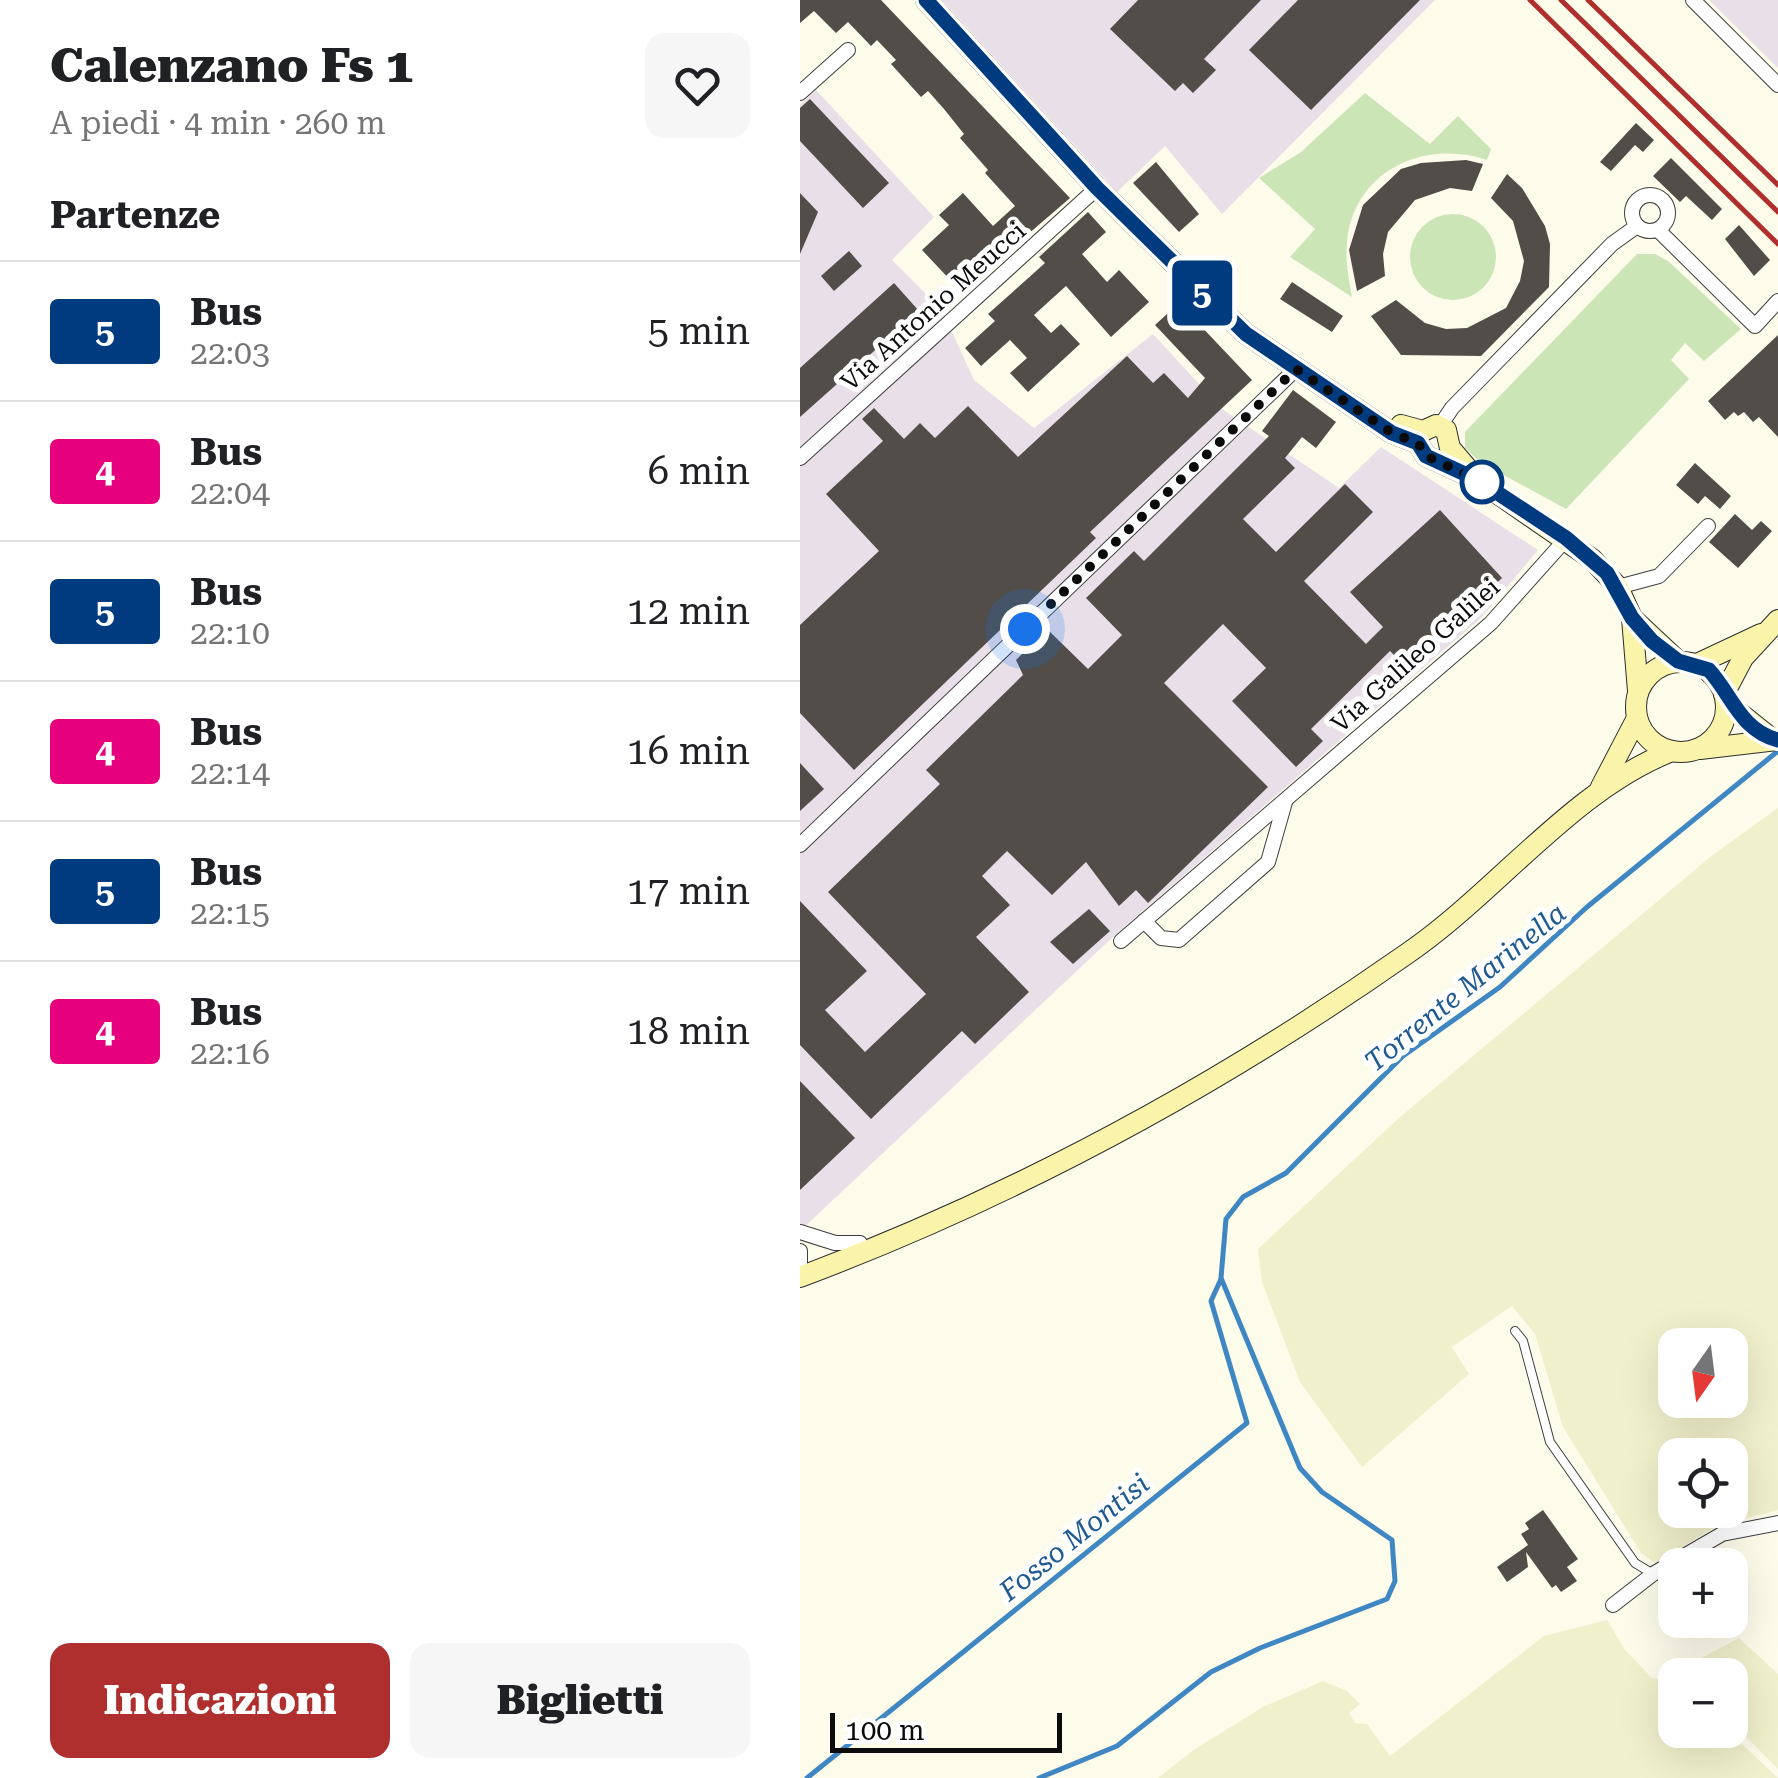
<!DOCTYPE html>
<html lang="it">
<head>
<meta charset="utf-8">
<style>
	body { margin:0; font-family:"Roboto Serif",serif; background:#f6f6f6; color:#202124; height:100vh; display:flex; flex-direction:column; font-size:38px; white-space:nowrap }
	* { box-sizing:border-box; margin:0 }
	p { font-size:32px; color:#757577 }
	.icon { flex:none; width:55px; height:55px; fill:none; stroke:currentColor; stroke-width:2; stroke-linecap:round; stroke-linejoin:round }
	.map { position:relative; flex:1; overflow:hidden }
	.sheet { display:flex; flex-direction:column; background:#fff; width:800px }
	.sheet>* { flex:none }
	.badge { padding:0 20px; border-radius:8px; font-size:35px; line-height:65px }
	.needle { width:65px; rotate:194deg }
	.tools { position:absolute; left:858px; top:1328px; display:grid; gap:20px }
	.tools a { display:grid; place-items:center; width:90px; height:90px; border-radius:20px; background:#fff; box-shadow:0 10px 40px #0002; font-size:50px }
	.scale { position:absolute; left:30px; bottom:25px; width:232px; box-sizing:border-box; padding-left:10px; border:5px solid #0b0b0b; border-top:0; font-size:28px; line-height:35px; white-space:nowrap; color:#0b0b0b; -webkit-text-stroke:8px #fff; paint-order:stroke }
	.you { position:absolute; width:50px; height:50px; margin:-25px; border:8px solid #fff; border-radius:50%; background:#1a73e8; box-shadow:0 0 0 15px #1a73e833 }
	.map>.badge { position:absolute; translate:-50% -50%; box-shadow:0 0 0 5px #fff }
	h2 { padding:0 50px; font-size:38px; line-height:90px }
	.round { display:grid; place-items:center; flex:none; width:105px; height:105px; border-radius:20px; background:#f6f6f6 }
	.summary { display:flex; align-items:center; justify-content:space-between; height:170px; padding:0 50px }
	h1 { font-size:48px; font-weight:800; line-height:75px }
	.action { display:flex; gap:20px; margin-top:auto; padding:20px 50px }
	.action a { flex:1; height:115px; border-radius:20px; background:#af2f2e; color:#fff; font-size:40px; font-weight:800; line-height:115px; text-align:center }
	.action a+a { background:#f6f6f6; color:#202124 }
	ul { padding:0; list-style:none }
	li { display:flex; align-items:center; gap:30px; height:140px; padding:0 50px; border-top:2px solid #e0e0e0 }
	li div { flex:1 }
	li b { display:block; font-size:38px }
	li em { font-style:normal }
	li .badge { min-width:110px; font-weight:700; text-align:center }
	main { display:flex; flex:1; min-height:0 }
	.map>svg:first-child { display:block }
	.industrial { fill:#e9dfe9 }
	.farmland { fill:#f1f0cc; fill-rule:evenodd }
	.green { fill:#cce5b7 }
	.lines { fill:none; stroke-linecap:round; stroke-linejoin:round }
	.stream { stroke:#3f87c2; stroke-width:5 }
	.building { fill:#524d48 }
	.service-casing { stroke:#3e3e3e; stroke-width:10 }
	.minor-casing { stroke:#3e3e3e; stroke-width:16 }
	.secondary-casing { stroke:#2d2d2d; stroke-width:22 }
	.service { stroke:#fff; stroke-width:8 }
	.minor { stroke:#fff; stroke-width:14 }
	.secondary { stroke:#f9f4a9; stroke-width:20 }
	.rail { stroke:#af2f2e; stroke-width:5 }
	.line-casing { stroke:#fff; stroke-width:22 }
	.line { stroke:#003b80; stroke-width:15 }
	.walk { stroke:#0b0b0b; stroke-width:10; stroke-dasharray:0 18 }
	.stop-dot { fill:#fff; stroke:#003b80; stroke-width:5 }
	.labels { text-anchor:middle; stroke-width:10; stroke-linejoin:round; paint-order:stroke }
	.street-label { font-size:25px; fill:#0b0b0b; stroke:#fff }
	.water-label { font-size:28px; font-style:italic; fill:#1e5992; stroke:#fff }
</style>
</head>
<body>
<main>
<section class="sheet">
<div class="summary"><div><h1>Calenzano Fs 1</h1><p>A piedi · 4 min · 260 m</p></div><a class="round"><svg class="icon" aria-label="heart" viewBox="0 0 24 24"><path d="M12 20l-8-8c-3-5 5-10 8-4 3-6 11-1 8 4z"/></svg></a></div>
<h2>Partenze</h2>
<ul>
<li><span class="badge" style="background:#003b80;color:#fff">5</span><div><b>Bus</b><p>22:03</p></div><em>5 min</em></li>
<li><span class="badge" style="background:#e6007e;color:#fff">4</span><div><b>Bus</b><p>22:04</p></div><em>6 min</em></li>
<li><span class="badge" style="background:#003b80;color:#fff">5</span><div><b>Bus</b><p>22:10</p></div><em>12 min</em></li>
<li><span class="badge" style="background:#e6007e;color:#fff">4</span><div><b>Bus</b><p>22:14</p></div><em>16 min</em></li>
<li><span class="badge" style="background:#003b80;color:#fff">5</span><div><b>Bus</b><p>22:15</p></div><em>17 min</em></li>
<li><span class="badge" style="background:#e6007e;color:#fff">4</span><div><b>Bus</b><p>22:16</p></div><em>18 min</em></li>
</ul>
<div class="action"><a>Indicazioni</a><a>Biglietti</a></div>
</section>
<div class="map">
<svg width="978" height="1778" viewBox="0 0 978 1778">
	<rect width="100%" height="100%" fill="#fdfbea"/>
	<g class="industrial">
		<polygon points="142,0 635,0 422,214 365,146 317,192"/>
		<polygon points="909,0 978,0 978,68"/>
		<polygon points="16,90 134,217 92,260 142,310 174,380 234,428 353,334 422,409 539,488 581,447 738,550 682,617 315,935 0,1231 0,105"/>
	</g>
	<g class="farmland">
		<path d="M978,808V1510L917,1526L855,1563L841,1553L763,1427L735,1334L712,1306L652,1347L669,1374L562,1467L500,1382L462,1282L458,1249L599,1118L914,854ZM930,1345V1400H875V1345ZM930,1455V1510H875V1455Z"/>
		<polygon points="807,1620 825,1650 852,1678 875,1682 875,1730 927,1730 978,1778 358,1778 392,1751 463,1707 523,1681 547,1691 560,1704 549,1713 555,1723 567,1724 590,1756 744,1636"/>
		<polygon points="939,1638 978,1674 978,1769 930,1721 930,1675 881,1675 894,1662"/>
	</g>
	<g class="green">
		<path d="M565,93L630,144L658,116L691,149L687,160C625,139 554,170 547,242C545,260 549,280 552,297L490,257L515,229L459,178L501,152Z"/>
		<circle cx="653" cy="257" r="43"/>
		<polygon points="837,254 855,254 868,261 941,329 904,361 885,343 871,360 889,379 766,509 680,462 665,448 665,432"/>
	</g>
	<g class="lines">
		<g class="stream">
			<polyline points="7,1778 447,1423 411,1301 421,1279"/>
			<polyline points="239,1778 317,1746 411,1672 460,1648 587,1599 595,1581 592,1540 522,1492 500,1468 421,1278 426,1219 443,1197 486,1173 603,1056 700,987 787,907 978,751"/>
		</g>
	</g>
	<g class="building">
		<polygon points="0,0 81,0 270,198 212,248 207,243 194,256 189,251 154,284 122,250 149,225 139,215 163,193 193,226 215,206 185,173 188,170 160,138 164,134 144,109 128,91 121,97 91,64 96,60 77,40 71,46 48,22 36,33 14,11 0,23"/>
		<polygon points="338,0 461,0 404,59 416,70 393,93 383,83 375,91 310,29"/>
		<polygon points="498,0 620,0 511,110 449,50"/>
		<polygon points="10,99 89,183 63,208 0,141 0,108"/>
		<polygon points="836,123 854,140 843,152 835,145 811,171 800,162"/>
		<polygon points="871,158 922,209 912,220 886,196 880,202 853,176"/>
		<polygon points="666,160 683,164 672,191 650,188 615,200 588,232 583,254 585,276 557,291 549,250 563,205 601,169 621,163"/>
		<polygon points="356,162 399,214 379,232 333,183"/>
		<polygon points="707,174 722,188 745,226 750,244 749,287 681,356 601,355 571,316 596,300 625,323 646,329 667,328 706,308 720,281 724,261 713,221 691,198"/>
		<polygon points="0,193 18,212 0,254"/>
		<polygon points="288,212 306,232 282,254 307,282 319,270 349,302 311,337 266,286 234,315 251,333 261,324 280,344 228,392 210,373 227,358 210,340 181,366 165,348 195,321 188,314 245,263 239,257"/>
		<polygon points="939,225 970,260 954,276 925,239"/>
		<polygon points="49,251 62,266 34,291 21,276"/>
		<polygon points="492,282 543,316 532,332 480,299"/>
		<polygon points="94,283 119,311 0,417 0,368"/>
		<polygon points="379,303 452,380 290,532 296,538 54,770 0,713 0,625 79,551 26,494 83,441 62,419 74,408 104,439 120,423 135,438 168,406 218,457 327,356 353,383 364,373 388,398 405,378 355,325"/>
		<polygon points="978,335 978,437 959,417 953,422 944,412 938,416 934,412 925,420 908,401"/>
		<polygon points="493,390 536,422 516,448 502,437 485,458 495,468 443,519 476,552 545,484 573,512 504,581 566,644 583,627 550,592 640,510 702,578 606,667 590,651 511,729 523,741 496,767 432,701 466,668 423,624 364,683 468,787 348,903 336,890 319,906 286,862 252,895 207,851 182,876 210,905 176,937 229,992 175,1044 162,1031 71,1119 0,1045 0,901 67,971 25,1010 65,1052 126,994 28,892 140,784 126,770 223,675 216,660 247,629 288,669 322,635 286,598 334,551 344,561 469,436 462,431"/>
		<polygon points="895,463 931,496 920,509 905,496 898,504 876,485"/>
		<polygon points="935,514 952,530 961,521 972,531 938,568 909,542"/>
		<polygon points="0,763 24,789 0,811"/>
		<polygon points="289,909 310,931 273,964 250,942"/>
		<polygon points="0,1081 55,1138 0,1190"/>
		<polygon points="743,1510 778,1559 767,1567 777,1581 761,1592 756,1585 752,1588 726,1552 728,1567 707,1582 697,1567 728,1545 721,1534 729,1529 725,1523"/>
	</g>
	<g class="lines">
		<g class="service-casing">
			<polyline id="service" points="715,1331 723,1341 750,1442 835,1563 853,1574"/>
		</g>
		<g class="minor-casing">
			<g id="minor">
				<polyline points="893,0 978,85"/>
				<polyline points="0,93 48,50"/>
				<circle cx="850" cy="213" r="18"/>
				<polyline points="858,230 955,326 978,301"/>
				<polyline points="640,426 652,408 812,244 837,226"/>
				<polyline points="0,458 297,188"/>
				<polyline points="818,587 859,576 908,526"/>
				<polyline points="0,845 496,369"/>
				<polyline points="344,921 361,938 379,940 468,862 485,802"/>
				<polyline points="321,941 691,623 766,539"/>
				<polyline points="0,1232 35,1243 60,1243"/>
				<polyline points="0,1251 0,1275"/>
				<polyline points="813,1605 853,1574 922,1534 978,1523"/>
			</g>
		</g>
		<g class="secondary-casing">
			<g id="secondary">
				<polyline points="126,0 297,188 446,334 592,433 618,443 626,456 678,480 792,559 818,587 832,618 878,661"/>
				<polyline points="601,425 623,431 636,425 646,430 650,448 668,469"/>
				<polyline points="832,618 838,691"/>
				<circle cx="881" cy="707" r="45"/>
				<polyline points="897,664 961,634"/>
				<polyline points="924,694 943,658 978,620"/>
				<polyline points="926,702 972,739"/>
				<polyline points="900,749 978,740"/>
				<polyline points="801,787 837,718"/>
				<path d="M0,1277C215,1196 420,1085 608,953C697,892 772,790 872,751"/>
			</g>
		</g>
		<use href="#service" class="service"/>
		<use href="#minor" class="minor"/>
		<use href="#secondary" class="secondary"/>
		<g class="rail">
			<polyline points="730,0 978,244"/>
			<polyline points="761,0 978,212"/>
			<polyline points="788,0 978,185"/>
		</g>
	</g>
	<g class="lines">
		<g class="line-casing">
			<path id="line" d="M126,0L297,188L446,334L592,433L618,443L626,456L678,480L766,538L807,573L832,618L852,641L878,661L909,670C932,695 940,730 978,740"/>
		</g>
		<use href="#line" class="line"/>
		<polyline class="walk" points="225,629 496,369 592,433 618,443 626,456 682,482"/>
	</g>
	<circle class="stop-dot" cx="682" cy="482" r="20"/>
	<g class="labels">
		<g class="street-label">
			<text transform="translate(133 306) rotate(-42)" y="9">Via Antonio Meucci</text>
			<text transform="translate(615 655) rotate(-42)" y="9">Via Galileo Galilei</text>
		</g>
		<g class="water-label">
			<text transform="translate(665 987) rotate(-39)" y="10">Torrente Marinella</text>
			<text transform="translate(274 1537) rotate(-39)" y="10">Fosso Montisi</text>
		</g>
	</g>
</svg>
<div class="tools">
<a><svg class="needle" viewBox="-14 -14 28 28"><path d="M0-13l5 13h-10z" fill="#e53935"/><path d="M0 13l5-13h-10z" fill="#757577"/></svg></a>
<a><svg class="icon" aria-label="locate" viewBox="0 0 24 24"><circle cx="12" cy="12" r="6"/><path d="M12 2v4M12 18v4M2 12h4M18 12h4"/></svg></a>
<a>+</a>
<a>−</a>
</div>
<div class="scale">100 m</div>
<div class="you" style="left:225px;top:629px"></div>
<b class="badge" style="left:402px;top:293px;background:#003b80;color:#fff">5</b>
</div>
</main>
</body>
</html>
